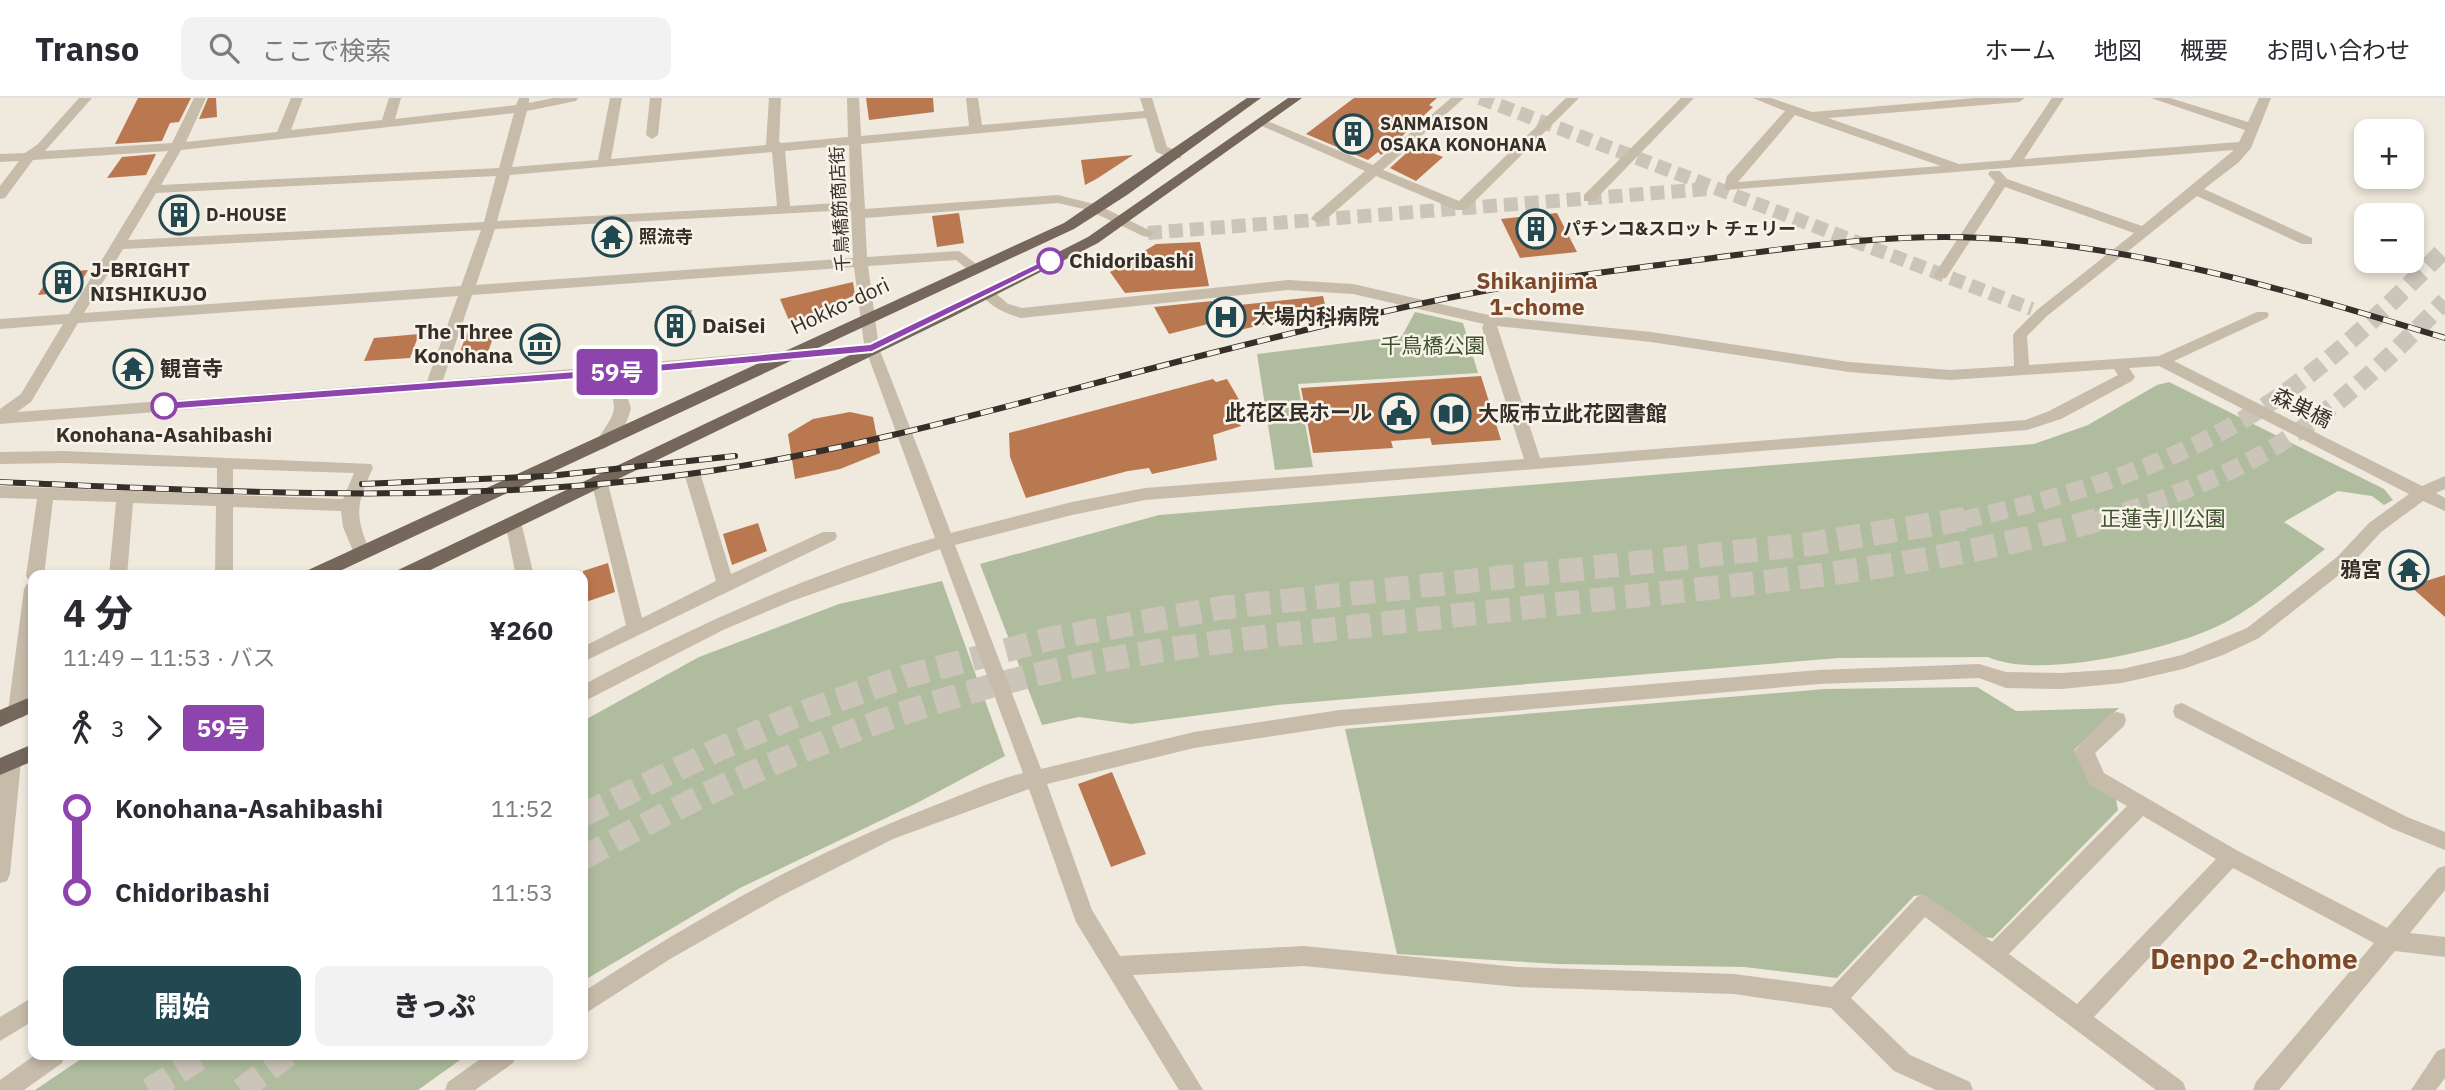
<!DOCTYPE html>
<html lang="ja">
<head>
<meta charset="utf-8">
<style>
	body { margin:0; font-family:"IBM Plex Sans","Noto Sans JP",sans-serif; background:#f2f2f3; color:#2b2b33; height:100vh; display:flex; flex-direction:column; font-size:26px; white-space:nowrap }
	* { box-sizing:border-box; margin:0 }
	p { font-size:23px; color:#7c7c81 }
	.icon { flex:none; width:38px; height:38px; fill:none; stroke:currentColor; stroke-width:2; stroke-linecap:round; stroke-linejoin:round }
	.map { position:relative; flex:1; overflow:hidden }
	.panel { position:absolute; left:28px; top:472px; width:560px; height:490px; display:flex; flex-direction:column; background:#fff; border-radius:14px; box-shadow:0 4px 10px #0003 }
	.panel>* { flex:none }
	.badge { padding:0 14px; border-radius:5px; font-size:24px; line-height:46px }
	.controls { position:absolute; left:2354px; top:21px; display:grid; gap:14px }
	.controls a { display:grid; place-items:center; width:70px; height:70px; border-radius:14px; background:#fff; box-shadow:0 4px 10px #0003; font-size:35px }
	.map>.badge { position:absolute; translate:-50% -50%; box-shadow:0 0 0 4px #fff }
	.legs { display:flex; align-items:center; gap:10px; height:77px; padding:0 35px; font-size:23px }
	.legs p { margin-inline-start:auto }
	.head { display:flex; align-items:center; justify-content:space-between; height:119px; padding:0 35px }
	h1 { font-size:38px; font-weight:800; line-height:52px }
	.button { display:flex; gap:14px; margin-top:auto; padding:14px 35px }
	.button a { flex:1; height:80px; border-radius:14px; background:#224952; color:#fff; font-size:28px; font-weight:800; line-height:80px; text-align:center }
	.button a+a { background:#f2f2f3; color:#2b2b33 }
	ul { padding:0 35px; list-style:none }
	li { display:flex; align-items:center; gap:24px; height:84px; font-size:26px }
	li i { display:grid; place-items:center; width:10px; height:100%; margin:0 9px; background:currentColor }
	li i::after { content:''; width:18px; height:18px; margin:-9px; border:5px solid; border-radius:50%; background:#fff }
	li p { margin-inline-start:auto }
	li:first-child i { background:linear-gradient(#0000 50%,currentColor 0) }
	li:last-child i { background:linear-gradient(currentColor 50%,#0000 0) }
	header { display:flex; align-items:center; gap:42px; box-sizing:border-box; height:98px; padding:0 35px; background:#fff; border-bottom:2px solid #e1e1e2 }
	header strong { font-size:33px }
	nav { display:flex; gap:38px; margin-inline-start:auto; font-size:24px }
	.search { width:490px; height:63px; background:#f2f2f3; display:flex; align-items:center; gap:18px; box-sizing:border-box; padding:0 24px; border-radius:14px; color:#7c7c81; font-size:26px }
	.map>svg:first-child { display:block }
	.green { fill:#afbd9e }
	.building { fill:#ba7851 }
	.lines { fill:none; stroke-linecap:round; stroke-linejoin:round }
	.minor-tunnel { stroke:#cbc4b9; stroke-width:14; stroke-dasharray:14 7; stroke-linecap:butt }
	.highway-tunnel-far1 { stroke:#cbc4b9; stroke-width:18; stroke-dasharray:18 9; stroke-linecap:butt }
	.highway-tunnel { stroke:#cbc4b9; stroke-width:24; stroke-dasharray:24 11; stroke-linecap:butt }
	.minor { fill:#c7bbaa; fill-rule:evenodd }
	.major { fill:#75675b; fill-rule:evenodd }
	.rail-casing { stroke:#352e29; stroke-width:6 }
	.rail { stroke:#f8f3e9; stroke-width:4.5; stroke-dasharray:13; stroke-linecap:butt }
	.line-1 { fill:#8e44ad; stroke:#fff; stroke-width:2 }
	.stop-1-dot { fill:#fff; stroke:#8e44ad; stroke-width:3.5 }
	.labels { text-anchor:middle; stroke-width:5; stroke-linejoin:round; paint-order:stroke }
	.far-poi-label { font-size:18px; font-weight:bold; fill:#352e29; stroke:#f8f3e9; text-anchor:start }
	.far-street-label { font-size:18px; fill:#352e29; stroke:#f8f3e9 }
	.stop-label { font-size:21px; font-weight:bold; fill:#352e29; stroke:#f8f3e9; text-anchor:start }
	.poi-label { font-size:21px; font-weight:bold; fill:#352e29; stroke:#f8f3e9; text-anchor:start }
	.street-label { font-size:21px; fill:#352e29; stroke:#f8f3e9 }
	.park-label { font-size:21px; fill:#40512f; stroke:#f8f3e9 }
	.neighbourhood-label { font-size:23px; font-weight:bold; fill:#7c482a; stroke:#f8f3e9 }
	.near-neighbourhood-label { font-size:28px; font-weight:bold; fill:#7c482a; stroke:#f8f3e9 }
</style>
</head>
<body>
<header>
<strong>Transo</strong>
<div class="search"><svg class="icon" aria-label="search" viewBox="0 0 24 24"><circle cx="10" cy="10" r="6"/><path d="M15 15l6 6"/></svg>ここで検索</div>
<nav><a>ホーム</a><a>地図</a><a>概要</a><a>お問い合わせ</a></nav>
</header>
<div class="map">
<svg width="2445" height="992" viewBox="0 0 2445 992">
	<rect width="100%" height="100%" fill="#f0e9dd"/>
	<g class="green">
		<polygon points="1415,214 1463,225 1478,275 1298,286 1313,369 1275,372 1257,256 1402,238"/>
		<path d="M2169,284L2384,391L2393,402L2384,407L2372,398L2338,393L2284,424L2325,451C2290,478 2256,510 2216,529C2166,552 2038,582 1988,559L1839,560L1277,607L1131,626L1079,619L1042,627L980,466L1159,417L2034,346L2088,327L2157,287Z"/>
		<polygon points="942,483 1005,658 915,706 740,790 583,883 583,623 699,559 839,506"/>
		<polygon points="1977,589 2016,613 2119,610 2074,652 2088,681 2116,701 2118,712 1993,840 1981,839 1924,797 1914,798 1837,880 1744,869 1558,866 1397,856 1345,631 1825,591"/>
		<polygon points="87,957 467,957 418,992 35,992"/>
	</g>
	<g class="building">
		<polygon points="138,0 191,0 179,24 170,25 162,43 115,46"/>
		<polygon points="208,0 216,0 217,19 199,21"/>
		<polygon points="866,0 933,0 934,14 869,22"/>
		<polygon points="1354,0 1437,0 1429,7 1433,9 1399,41 1381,57 1378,54 1368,62 1306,36"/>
		<polygon points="1414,48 1443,59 1416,83 1390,70"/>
		<polygon points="156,56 146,77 107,80 122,59"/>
		<polygon points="1133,57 1098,80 1085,87 1081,62"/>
		<polygon points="959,115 964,145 937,149 932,118"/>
		<polygon points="1557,115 1577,154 1520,160 1501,121"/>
		<polygon points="1200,144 1209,188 1125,195 1110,174 1156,146"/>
		<polygon points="88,172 76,193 38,197 51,175"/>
		<polygon points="853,184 855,197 790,225 780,201"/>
		<polygon points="1323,198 1326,211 1236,233 1221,209"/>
		<polygon points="1212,203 1216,224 1169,236 1154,209"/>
		<polygon points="692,212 685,242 659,243 666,214"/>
		<polygon points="497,228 487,257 458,259 469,230"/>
		<polygon points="419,236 410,260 364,263 374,240"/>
		<polygon points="1481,278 1501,342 1432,347 1430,340 1391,343 1393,350 1313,355 1301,290"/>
		<polygon points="1213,281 1216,284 1227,281 1241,305 1229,308 1241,328 1213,337 1217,362 1152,376 1149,370 1128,373 1026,400 1010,359 1009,335"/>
		<polygon points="850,314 873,319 880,355 840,371 795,381 788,336 813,321"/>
		<polygon points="758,425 767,453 732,467 723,436"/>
		<polygon points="608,465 615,494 583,505 583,473"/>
		<polygon points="2445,477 2445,519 2410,488"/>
		<polygon points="1112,674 1146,756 1111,769 1078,686"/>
	</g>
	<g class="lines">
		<g class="minor-tunnel">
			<polyline points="1480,0 2032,211"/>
			<polyline points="1148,135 1707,91"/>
		</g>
		<g class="highway-tunnel-far1">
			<path d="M1963,422C2077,397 2191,362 2287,293C2345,252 2395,201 2445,151"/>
			<path d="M2098,422C2155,404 2214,384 2266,354C2334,314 2390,259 2445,203"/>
		</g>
		<g class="highway-tunnel">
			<polyline points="583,717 719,651 812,611 907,578 1053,540 1220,510 1810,446 1971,420"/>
			<path d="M583,760C741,672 911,600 1089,565C1182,547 1276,537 1370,527C1478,515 1585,503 1692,492C1831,477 1969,460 2103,420"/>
			<polyline points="149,992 205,957"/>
			<polyline points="241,992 288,957"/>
		</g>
		<g class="minor">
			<path d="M79,0H92L45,53L172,45L194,0H206L186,44L277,34L291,0H303L291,32L382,22L389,0H401L395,21L516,7L519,0H529V5L553,0H578L576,3L527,13L512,69L598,62L610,0H622L611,61L766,47L769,0H781L779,44L782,45L848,39L847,0H859L861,38L969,28L966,0H978L982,27L1144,13L1140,0H1152L1167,49L1181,54V60H1171L1156,54L1146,20L861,46L865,111L1058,97L1098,107L1155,135L1148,139L1143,138L1088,112L1058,105L865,120L867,159L959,153L983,171L981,174H971L956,162L868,168L879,250L951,435L1072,404L1145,390L1524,361L1482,230L1484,226L1353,196L1288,192L1021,220C1004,215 991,209 980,195L982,192H992L1008,206L1022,210L1288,182L1353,186L1493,218L1651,234L1849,264L1950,272L2014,268L2013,237L2015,234L2037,212L2134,135L2005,89L1946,180H1936L1934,177L1995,84L1988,76L1990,73H2000L2007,81L2142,128L2234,52L1726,92L1724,89L1727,78L1785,13L1753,0H1771L1812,14L1975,0H2025L2019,4L1828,20L1959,66L2010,62L2052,0H2064L2024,61L2239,44L2245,32L2151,0H2170L2248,24L2259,0H2271L2251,50L2239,64L2204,91L2312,140V146H2302L2197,98L2047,218L2027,238L2029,267L2159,258L2257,214H2267L2269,217L2267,220L2174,263L2422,388L2445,378V391L2436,395L2445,400V413L2423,403L2381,434L2349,469L2259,540L2223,557L2183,571L2122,585L2061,591L2006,590L1979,580L1819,586L1340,628L1194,650L1047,686L1092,812L1120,858L1304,848L1517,869L1734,876L1832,889L1917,799L1924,796L1992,844L2127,708L2090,687L2074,653L2110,616L2117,614L2124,616L2126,622L2124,628L2095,655L2104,675L2238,753L2387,830L2438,770L2445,768V792L2410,835L2445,839V859L2395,853L2279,992H2253L2256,984L2374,845L2233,770L2094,919L2183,984L2186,992H2156L1925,819L1851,900L1910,957L1970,984L1973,992H1936L1894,973L1831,910L1734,896L1517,889L1304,868L1133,877L1203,992H1179L1076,824L1029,691L893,741L779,799L670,861L583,917V894C693,822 809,756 933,708C962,697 992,683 1023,675L940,451L792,503L723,532L583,604V587C695,527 812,474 935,440L867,255L615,279L626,295L631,310C628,324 617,346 603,351L595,345C613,316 625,311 599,280L0,326V311L21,296L63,226L0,231V221L69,216L168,53L33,62L5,100L0,101V88L19,63L0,64V56L25,55L38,46ZM514,15L499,70L161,87L181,52ZM1795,17L1941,68L1738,84ZM849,47L851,104L790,108L785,53ZM772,54L777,108L497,123L510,77ZM496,78L484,124L128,142L156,95ZM851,112L853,160L476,187L495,131ZM481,132L461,188L84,215L123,151ZM854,169L864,246L443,282L472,197ZM458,198L427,283L17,314L31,304L78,225ZM1497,228L1651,244L1849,274L1950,282L2114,271L2118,277L2049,313L2025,322L1540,360ZM2159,268L2409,396L2369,425L2337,459L2247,530L2182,557L2122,571L2061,575L2006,574L1979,566L1819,572L1340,612L1194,634L1041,671L955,447L1072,417L1145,402L2027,332L2061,321L2132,283L2135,279L2129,270ZM2143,718L2216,761L2077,906L2009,856Z"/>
			<polygon points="650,0 662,0 658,37 652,41 646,37"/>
			<polygon points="1451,0 1464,0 1383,72 1459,103 1566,0 1579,0 1466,112 1456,112 1376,78 1323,124 1318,125 1311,121 1313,118 1365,73 1255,25 1257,22 1265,22 1373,67"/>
			<polygon points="1681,0 1694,0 1594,103 1584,103 1584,97"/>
			<path d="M64,353L371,366L373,370C356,406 354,418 371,455L368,460H356L343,429L341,413L233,409V478H215L216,408L133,405L127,478H109L116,404L53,402L44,478H33V484L29,483L26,478L37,401L0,400V388L217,396V370L64,365L0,366V354ZM233,371L354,375L343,401L233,397Z"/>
			<polygon points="693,372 701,378 731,476 823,434 835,434 837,438 835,442 583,564 583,549 626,527 591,382 593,378 605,378 607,382 642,520 716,483 685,378"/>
			<polygon points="513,418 521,424 534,478 516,478 505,424"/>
			<polygon points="33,484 33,558 26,613 24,619 17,621 10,619 8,613 24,491 27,486"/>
			<polygon points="2182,605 2407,719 2445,734 2445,752 2393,731 2175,619 2173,613 2175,607"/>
			<polygon points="11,656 18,658 21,664 10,776 7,783 0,785 0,677 4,658"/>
			<polygon points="33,899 33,923 0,943 0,919"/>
			<polygon points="2445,950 2445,980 2436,992 2411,992 2437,953"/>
			<polygon points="35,957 65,957 62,965 24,992 0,992 0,982"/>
			<polygon points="486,957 516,957 513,965 475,992 445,992 448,984"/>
		</g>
		<g class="major">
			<polygon points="1247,0 1261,0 1127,97 1074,131 329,478 303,478 306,473 1064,125"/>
			<polygon points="1288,0 1302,0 1098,145 952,219 418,478 393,478 396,473 942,213 1088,139"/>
			<polygon points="33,598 33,614 0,629 0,612"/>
			<polygon points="33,646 33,663 0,677 0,660"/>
		</g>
		<g class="rail-casing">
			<g id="rail">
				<path d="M0,384C237,394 475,408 710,373C877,348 1044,297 1208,256C1304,232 1401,208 1500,190C1565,178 1631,171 1697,162C1792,150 1887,135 1983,140C2142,148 2294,194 2445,240"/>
				<polyline points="362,386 549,378 735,358"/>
			</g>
		</g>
		<use href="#rail" class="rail"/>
	</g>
	<polygon class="line-1" points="1046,161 1056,163 872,254 603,279 164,312 158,308 164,304 603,271 870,246"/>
	<defs>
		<g id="building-ring" transform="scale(2.0125)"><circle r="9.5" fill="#f8f3e9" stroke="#224952" stroke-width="1.5"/><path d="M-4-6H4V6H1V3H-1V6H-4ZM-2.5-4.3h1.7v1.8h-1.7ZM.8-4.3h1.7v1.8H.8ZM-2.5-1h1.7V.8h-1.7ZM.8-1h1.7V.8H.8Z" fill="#224952"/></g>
		<g id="temple-ring" transform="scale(2.0125)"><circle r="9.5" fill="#f8f3e9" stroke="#224952" stroke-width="1.5"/><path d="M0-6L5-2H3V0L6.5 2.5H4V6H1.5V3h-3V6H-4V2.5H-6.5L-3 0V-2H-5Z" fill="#224952"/></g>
		<g id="hospital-ring" transform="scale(2.0125)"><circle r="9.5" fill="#f8f3e9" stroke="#224952" stroke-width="1.5"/><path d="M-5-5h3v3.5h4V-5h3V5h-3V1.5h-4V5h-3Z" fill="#224952"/></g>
		<g id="museum-ring" transform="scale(2.0125)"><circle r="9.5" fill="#f8f3e9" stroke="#224952" stroke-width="1.5"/><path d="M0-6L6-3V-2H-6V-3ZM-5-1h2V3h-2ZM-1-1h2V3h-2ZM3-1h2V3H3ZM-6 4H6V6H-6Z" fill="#224952"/></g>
		<g id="civic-ring" transform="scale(2.0125)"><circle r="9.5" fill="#f8f3e9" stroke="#224952" stroke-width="1.5"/><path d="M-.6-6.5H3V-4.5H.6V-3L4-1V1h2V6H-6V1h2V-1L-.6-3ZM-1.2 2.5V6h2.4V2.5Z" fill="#224952"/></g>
		<g id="library-ring" transform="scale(2.0125)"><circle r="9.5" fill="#f8f3e9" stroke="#224952" stroke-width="1.5"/><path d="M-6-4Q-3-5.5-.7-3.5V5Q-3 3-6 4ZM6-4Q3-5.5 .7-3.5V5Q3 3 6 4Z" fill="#224952"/></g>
	</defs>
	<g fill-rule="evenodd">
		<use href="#building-ring" x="1353" y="36"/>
		<use href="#building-ring" x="179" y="117"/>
		<use href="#building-ring" x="1536" y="131"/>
		<use href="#temple-ring" x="612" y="139"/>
		<use href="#building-ring" x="63" y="184"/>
		<use href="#hospital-ring" x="1226" y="219"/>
		<use href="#building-ring" x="675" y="228"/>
		<use href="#museum-ring" x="540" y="246"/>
		<use href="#temple-ring" x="133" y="271"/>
		<use href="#civic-ring" x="1399" y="315"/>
		<use href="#library-ring" x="1451" y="316"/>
		<use href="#temple-ring" x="2409" y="472"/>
	</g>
	<g class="stop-1-dot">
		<circle cx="1050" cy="163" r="12"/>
		<circle cx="164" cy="308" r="12"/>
	</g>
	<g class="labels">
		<g class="far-poi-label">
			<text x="1380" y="32">SANMAISON<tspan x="1380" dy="21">OSAKA KONOHANA</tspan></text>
			<text x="206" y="123">D-HOUSE</text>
			<text x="1563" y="137">パチンコ&amp;スロット チェリー</text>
			<text x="639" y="145">照流寺</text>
		</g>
		<g class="far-street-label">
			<text transform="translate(840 111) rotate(-93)" y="6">千鳥橋筋商店街</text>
		</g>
		<g class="stop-label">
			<text x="1069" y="170">Chidoribashi</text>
			<text x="164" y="344" text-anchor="middle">Konohana-Asahibashi</text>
		</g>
		<g class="poi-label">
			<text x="90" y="179">J-BRIGHT<tspan x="90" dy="24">NISHIKUJO</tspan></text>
			<text x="1253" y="226">大場内科病院</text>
			<text x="702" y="235">DaiSei</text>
			<text x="513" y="241" text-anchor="end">The Three<tspan x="513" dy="24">Konohana</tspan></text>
			<text x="160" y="278">観音寺</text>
			<text x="1372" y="322" text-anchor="end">此花区民ホール</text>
			<text x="1478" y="323">大阪市立此花図書館</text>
			<text x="2382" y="479" text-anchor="end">鴉宮</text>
		</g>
		<g class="street-label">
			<text transform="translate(840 208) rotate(-25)" y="7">Hokko-dori</text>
			<text transform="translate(2302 310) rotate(26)" y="7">森巣橋</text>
		</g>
		<g class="park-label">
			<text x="1433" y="255">千鳥橋公園</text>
			<text x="2163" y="428">正蓮寺川公園</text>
		</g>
		<g class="neighbourhood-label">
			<text x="1537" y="191">Shikanjima<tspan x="1537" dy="26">1-chome</tspan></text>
		</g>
		<g class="near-neighbourhood-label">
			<text x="2254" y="871">Denpo 2-chome</text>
		</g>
	</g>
</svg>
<div class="controls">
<a>+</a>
<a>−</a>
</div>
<b class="badge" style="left:617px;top:274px;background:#8e44ad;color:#fff">59号</b>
<section class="panel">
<div class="head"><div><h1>4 分</h1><p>11:49 – 11:53 · バス</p></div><b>¥260</b></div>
<div class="legs"><svg class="icon" aria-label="walk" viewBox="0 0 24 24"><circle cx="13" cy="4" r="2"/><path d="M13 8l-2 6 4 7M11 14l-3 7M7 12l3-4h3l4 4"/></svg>3<svg class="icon" aria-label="forward" viewBox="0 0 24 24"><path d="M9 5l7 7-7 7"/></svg><b class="badge" style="background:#8e44ad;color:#fff">59号</b></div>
<ul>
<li><i style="color:#8e44ad"></i><b>Konohana-Asahibashi</b><p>11:52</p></li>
<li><i style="color:#8e44ad"></i><b>Chidoribashi</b><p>11:53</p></li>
</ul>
<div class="button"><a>開始</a><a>きっぷ</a></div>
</section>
</div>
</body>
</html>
